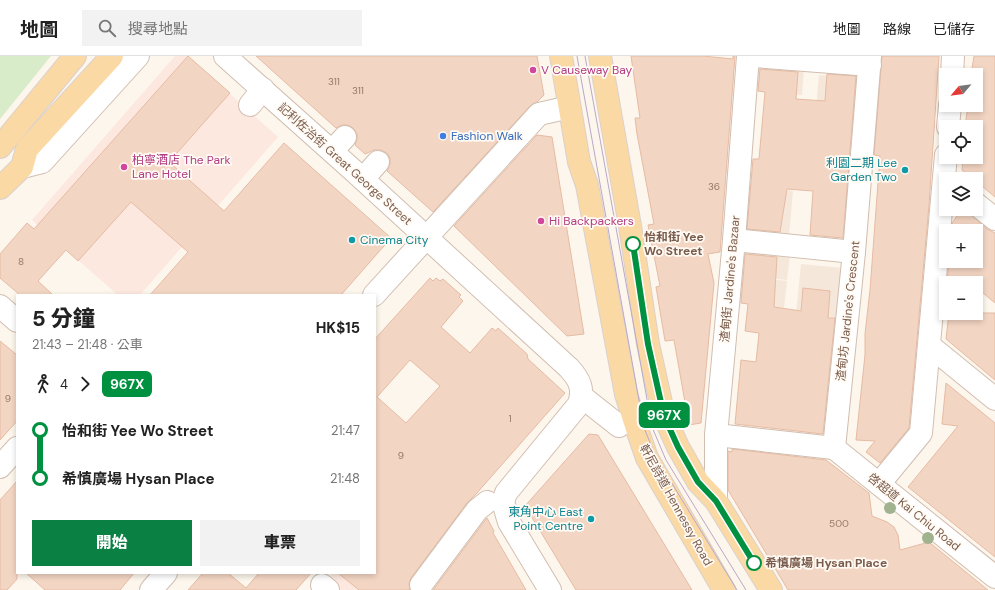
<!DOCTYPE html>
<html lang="zh-TW">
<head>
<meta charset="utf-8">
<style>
	body { margin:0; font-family:"DM Sans","Noto Sans TC",sans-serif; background:#f2f2f2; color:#222; height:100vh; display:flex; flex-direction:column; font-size:15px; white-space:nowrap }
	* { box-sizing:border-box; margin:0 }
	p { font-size:13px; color:#767676 }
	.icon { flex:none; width:22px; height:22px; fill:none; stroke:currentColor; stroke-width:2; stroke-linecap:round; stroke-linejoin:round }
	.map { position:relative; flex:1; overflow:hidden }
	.sheet { position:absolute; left:16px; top:238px; width:360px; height:280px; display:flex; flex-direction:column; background:#fff; border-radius:0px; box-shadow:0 2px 6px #0003 }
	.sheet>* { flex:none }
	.badge { padding:0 8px; border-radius:6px; font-size:14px; line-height:26px }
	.needle { width:26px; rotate:241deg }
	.controls { position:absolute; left:939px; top:12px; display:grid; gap:8px }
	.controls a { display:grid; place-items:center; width:44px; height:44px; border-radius:0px; background:#fff; box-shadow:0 2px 6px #0003; font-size:20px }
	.map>.badge { position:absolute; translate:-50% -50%; box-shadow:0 0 0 2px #fff }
	.legs { display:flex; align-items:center; gap:6px; height:44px; padding:0 16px; font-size:13px }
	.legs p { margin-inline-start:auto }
	.headline { display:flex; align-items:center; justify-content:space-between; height:68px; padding:0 16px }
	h1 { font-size:22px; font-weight:800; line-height:30px }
	.button { display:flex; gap:8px; margin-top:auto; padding:8px 16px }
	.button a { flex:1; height:46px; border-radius:0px; background:#0b8043; color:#fff; font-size:16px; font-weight:800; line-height:46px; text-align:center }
	.button a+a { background:#f2f2f2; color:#222 }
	ul { padding:0 16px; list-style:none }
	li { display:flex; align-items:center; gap:14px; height:48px; font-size:15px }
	li i { display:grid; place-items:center; width:6px; height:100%; margin:0 5px; background:currentColor }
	li i::after { content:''; width:10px; height:10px; margin:-5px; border:3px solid; border-radius:50%; background:#fff }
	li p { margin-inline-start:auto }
	li:first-child i { background:linear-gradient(#0000 50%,currentColor 0) }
	li:last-child i { background:linear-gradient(currentColor 50%,#0000 0) }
	header { display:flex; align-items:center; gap:24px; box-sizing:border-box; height:56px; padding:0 20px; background:#fff; border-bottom:1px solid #e0e0e0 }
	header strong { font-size:19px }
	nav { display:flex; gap:22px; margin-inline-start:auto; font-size:14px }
	.search { width:280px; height:36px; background:#f2f2f2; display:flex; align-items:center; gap:10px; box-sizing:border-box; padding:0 14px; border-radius:0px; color:#767676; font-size:15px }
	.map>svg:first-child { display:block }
	.residential { fill:#f5e8da }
	.commercial { fill:#fde8e0 }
	.green { fill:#d8ecc9 }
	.building { fill:#f3d5c3; stroke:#e6bba3; fill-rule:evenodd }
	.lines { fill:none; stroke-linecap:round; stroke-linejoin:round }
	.minor-casing { stroke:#d1beb0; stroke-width:24 }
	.major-casing { stroke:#dad1cd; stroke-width:24 }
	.minor { stroke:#fff; stroke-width:22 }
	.major { stroke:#fbd9a5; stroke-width:22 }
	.tram { stroke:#b9a8c9; stroke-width:1 }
	.tree { fill:#a0b28e }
	.line-1-casing { stroke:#fff; stroke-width:9 }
	.line-1 { stroke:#009140; stroke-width:6 }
	.hotel-dot { fill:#d1479c; stroke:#fffaf3; stroke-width:1.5 }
	.shop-dot { fill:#3f7fe0; stroke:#fffaf3; stroke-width:1.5 }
	.culture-dot { fill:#0f9aa8; stroke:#fffaf3; stroke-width:1.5 }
	.stop-1-dot { fill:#fff; stroke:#009140; stroke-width:2 }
	.labels { text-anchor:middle; stroke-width:3.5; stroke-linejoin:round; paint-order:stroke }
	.number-label { font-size:10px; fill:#987a6a }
	.hotel-label { font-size:12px; fill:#b23c85; stroke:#fffaf3; text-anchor:start }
	.shop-label { font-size:12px; fill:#366cbe; stroke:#fffaf3; text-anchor:start }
	.culture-label { font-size:12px; fill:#0d838f; stroke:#fffaf3; text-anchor:end }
	.street-label { font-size:12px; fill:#7a5c4d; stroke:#fffaf3 }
	.stop-label { font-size:12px; font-weight:bold; fill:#7a5c4d; stroke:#fffaf3; text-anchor:start }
</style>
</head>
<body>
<header>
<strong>地圖</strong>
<div class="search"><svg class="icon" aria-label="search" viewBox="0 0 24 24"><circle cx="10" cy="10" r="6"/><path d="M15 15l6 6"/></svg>搜尋地點</div>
<nav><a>地圖</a><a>路線</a><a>已儲存</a></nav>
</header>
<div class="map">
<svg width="995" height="534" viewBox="0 0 995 534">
	<rect width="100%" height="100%" fill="#fdf6ec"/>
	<g class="residential">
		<polygon points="757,8 804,12 802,39 755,35"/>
		<polygon points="819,19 860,23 858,55 816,52"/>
		<polygon points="748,130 793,135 789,179 745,174"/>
		<polygon points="746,194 790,199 787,224 743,219"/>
		<polygon points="801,208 843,212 838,262 796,257"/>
		<polygon points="743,220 787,225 784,252 740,247"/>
	</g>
	<g class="commercial">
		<polygon points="175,0 188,0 278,81 140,239 118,239 32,164"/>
		<polygon points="333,517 338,517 359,534 318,534"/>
	</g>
	<polygon class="green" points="0,0 51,0 0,63"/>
	<g class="building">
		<polygon points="188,0 230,37 169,106 224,155 284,87 391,182 341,239 150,239 188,196 131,146 78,205 66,194 38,225 53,239 20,239 0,222 0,198 27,167 34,173"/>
		<polygon points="256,0 537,0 544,39 537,46 530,50 433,156 387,115 390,108 390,102 387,97 381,94 374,94 365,98 355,89 357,83 357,78 353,72 348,69 342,69 336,72"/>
		<polygon points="631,0 703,0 733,3 733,0 735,0 720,196 708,198 714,227 701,367 689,369 674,284 665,285 656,231 660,230 648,169 654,168 637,78 635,62 640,62"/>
		<polygon points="882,0 939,0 929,149 909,372 880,407 866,396 875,385 856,384 865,299 865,278 870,234 880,100 874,99"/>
		<polygon points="974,0 995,0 995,141 976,125 976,123 973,123 962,114 963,101 976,101 976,71 965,71 968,49 976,49 976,19 971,19"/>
		<polygon points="760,13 798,16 796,43 825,45 827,18 856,20 843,182 810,179 813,135 787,133 780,176 747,173 753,103 759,103 765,36 758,35"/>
		<polygon points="537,79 552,81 584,278 567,280 454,170"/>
		<polygon points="962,153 965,153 987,173 995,177 995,247 976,231 976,227 947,227 949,205 976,205 976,175 952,175 952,167"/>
		<polygon points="745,198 777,201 774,251 801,255 803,232 830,235 828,262 835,262 823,378 735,368 741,304 756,306 759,277 745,275 748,248 741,247"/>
		<path d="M430,222L433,225L436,222L440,225L443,223L461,239L459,241L463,245L441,271L470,297L492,272L496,275L498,272L527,298L528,303L565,337L476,438L467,447L411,522L409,528L410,534H359L338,517H375V283ZM410,304L440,330L406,367L377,341Z"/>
		<polygon points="949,257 995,257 995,324 946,283"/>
		<polygon points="0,285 17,299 17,365 0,384"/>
		<polygon points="946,327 995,367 995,501 908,431 958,370 942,368"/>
		<polygon points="589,378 598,379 692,534 576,534 525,450"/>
		<polygon points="732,393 826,404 869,437 872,460 887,466 894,471 898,479 900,494 929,486 988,534 788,534 728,434 728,395 732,396"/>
		<polygon points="17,425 17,523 7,534 0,534 0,444"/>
		<polygon points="487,462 494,475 493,477 526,534 433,534"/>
		<polygon points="26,517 134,517 120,534 45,534"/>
		<polygon points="203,517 228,517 246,532 259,517 311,517 296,534 188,534"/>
	</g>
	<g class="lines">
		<g class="minor-casing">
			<g id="minor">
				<path d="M225,0L355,116L569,312C580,324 584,333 579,348L506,437L503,446L509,466L550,534"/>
				<polyline points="754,0 870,9"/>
				<polyline points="952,19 953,0"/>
				<polyline points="250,49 263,33"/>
				<polyline points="948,71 950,49"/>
				<polyline points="332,95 345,81"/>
				<polyline points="22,111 42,106 138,0"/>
				<polyline points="363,123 378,106"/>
				<polyline points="976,148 995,163"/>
				<polyline points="734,184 854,196"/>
				<polyline points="374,239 539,58 561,53"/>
				<polyline points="0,250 17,265"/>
				<polyline points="930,290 995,343"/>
				<polyline points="581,340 619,370"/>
				<polyline points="716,379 834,392"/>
				<polyline points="834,392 854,196 870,0"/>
				<polyline points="834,392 995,521"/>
				<polyline points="0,411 17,392"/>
				<polyline points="879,428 921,377 946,99"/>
				<polyline points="716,445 716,379 734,184 748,0"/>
				<polyline points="322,529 328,534"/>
				<polyline points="421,529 477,454 487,446"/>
				<polyline points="151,534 166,517"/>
			</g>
		</g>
		<g class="major-casing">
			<g id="major">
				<polyline points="561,0 579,106 587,129 626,338 639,379 647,402 724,534"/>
				<polyline points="600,0 630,170 648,288 664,360 678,391 698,426 716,445 771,534"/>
				<polyline points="0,91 75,0"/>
				<polyline points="0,132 22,111 27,93 112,0"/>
			</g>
		</g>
		<use href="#minor" class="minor"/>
		<use href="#major" class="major"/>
		<g class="tram">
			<polyline points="577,0 644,372 657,403 737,534"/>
			<polyline points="585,0 652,371 666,404 746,534"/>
		</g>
	</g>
	<g class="tree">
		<circle cx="890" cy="452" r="6"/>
		<circle cx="928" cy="482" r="6"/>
	</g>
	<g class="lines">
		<g class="line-1-casing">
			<polyline id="line-1" points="633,188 648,288 664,360 678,391 698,426 716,445 754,507"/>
		</g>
		<use href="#line-1" class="line-1"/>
	</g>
	<g class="hotel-dot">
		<circle cx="533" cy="14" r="4"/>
		<circle cx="124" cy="111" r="4"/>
		<circle cx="541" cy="165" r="4"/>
	</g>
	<circle class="shop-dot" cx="443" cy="80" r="4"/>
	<g class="culture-dot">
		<circle cx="905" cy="114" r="4"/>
		<circle cx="352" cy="184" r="4"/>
		<circle cx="591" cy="463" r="4"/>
	</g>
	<g class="stop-1-dot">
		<circle cx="633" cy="188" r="7"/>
		<circle cx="754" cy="507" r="7"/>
	</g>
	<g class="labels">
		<g class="number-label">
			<text x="334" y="29">311</text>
			<text x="358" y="38">311</text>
			<text x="714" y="134">36</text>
			<text x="21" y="209">8</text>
			<text x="8" y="346">9</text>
			<text x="510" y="366">1</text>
			<text x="401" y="403">9</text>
			<text x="839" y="471">500</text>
		</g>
		<g class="hotel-label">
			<text x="541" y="18">V Causeway Bay</text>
			<text x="132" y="108">柏寧酒店 The Park<tspan x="132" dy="14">Lane Hotel</tspan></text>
			<text x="549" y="169">Hi Backpackers</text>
		</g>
		<g class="shop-label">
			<text x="451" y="84">Fashion Walk</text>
		</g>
		<g class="culture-label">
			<text x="897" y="111">利園二期 Lee<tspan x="897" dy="14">Garden Two</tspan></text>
			<text x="360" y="188" text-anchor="start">Cinema City</text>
			<text x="583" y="460">東角中心 East<tspan x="583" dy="14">Point Centre</tspan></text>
		</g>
		<g class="street-label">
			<text transform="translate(345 108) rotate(42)" y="4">記利佐治街 Great George Street</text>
			<text transform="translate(730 223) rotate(-85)" y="4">渣甸街 Jardine's Bazaar</text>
			<text transform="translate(848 255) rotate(-84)" y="4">渣甸坊 Jardine's Crescent</text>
			<text transform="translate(676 449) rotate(61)" y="4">軒尼詩道 Hennessy Road</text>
			<text transform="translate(914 456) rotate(39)" y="4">啓超道 Kai Chiu Road</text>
		</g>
		<g class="stop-label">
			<text x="644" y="185">怡和街 Yee<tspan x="644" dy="14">Wo Street</tspan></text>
			<text x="765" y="511">希慎廣場 Hysan Place</text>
		</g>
	</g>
</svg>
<div class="controls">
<a><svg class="needle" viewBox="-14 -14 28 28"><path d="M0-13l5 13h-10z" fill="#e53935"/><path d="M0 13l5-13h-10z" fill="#767676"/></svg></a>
<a><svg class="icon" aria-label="locate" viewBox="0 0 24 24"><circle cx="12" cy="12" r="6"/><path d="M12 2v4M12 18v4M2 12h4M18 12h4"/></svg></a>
<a><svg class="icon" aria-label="layers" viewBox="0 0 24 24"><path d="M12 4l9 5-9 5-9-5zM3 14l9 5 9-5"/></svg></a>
<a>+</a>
<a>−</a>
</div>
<b class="badge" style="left:664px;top:359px;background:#009140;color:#fff">967X</b>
<section class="sheet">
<div class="headline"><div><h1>5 分鐘</h1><p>21:43 – 21:48 · 公車</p></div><b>HK$15</b></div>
<div class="legs"><svg class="icon" aria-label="walk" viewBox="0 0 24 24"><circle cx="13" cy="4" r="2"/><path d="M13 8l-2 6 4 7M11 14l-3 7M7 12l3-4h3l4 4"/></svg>4<svg class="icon" aria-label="forward" viewBox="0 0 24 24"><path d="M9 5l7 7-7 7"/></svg><b class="badge" style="background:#009140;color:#fff">967X</b></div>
<ul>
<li><i style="color:#009140"></i><b>怡和街 Yee Wo Street</b><p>21:47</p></li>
<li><i style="color:#009140"></i><b>希慎廣場 Hysan Place</b><p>21:48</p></li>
</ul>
<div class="button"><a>開始</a><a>車票</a></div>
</section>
</div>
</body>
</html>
